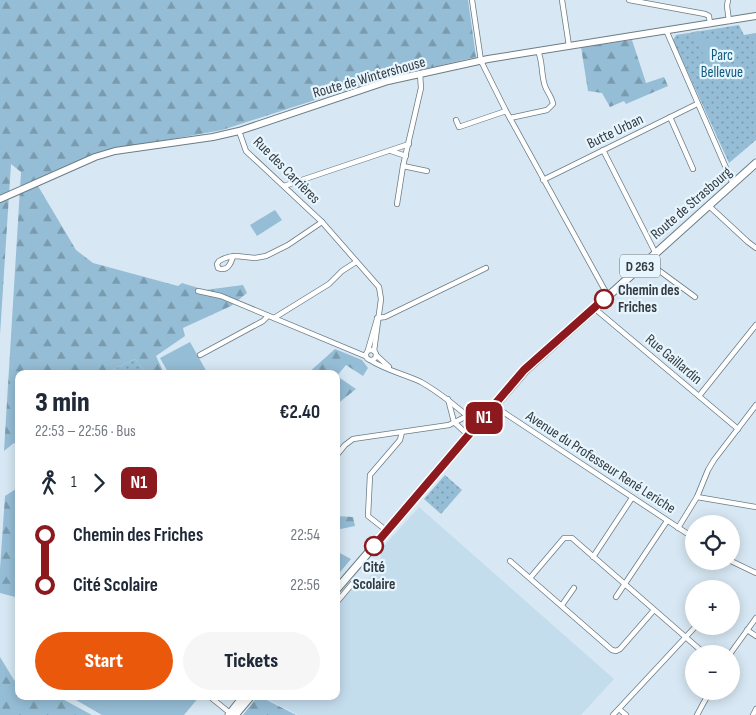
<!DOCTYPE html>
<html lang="en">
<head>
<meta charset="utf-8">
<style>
	body { margin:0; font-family:"Sofia Sans Condensed",sans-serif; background:#f6f6f7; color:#1f2937; height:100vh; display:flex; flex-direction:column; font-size:19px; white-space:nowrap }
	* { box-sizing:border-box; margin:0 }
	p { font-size:16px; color:#747a83 }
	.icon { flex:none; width:28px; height:28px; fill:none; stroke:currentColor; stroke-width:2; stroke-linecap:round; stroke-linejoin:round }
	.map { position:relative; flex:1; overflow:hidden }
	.panel { position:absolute; left:15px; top:370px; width:325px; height:330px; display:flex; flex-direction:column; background:#fff; border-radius:10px; box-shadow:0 2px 12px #0003 }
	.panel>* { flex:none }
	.badge { padding:0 10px; border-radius:8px; font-size:18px; line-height:32px }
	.buttons { position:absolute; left:685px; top:515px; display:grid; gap:10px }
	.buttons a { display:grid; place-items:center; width:55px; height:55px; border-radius:50%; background:#fff; box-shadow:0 2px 12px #0003; font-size:25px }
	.map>.badge { position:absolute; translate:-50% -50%; box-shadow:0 0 0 2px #fff }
	.legs { display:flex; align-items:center; gap:8px; height:55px; padding:0 20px; font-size:16px }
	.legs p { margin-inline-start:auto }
	.head { display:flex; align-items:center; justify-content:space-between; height:85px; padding:0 20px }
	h1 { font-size:28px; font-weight:800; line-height:38px }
	.primary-button { display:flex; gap:10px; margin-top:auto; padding:10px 20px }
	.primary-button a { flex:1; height:58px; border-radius:30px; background:#ea580c; color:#fff; font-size:20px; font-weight:800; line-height:58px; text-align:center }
	.primary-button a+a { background:#f6f6f7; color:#1f2937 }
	ul { padding:0 20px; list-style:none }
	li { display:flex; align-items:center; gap:18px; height:50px; font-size:19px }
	li i { display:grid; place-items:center; width:8px; height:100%; margin:0 6px; background:currentColor }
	li i::after { content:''; width:12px; height:12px; margin:-6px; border:4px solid; border-radius:50%; background:#fff }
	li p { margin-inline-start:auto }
	li:first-child i { background:linear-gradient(#0000 50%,currentColor 0) }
	li:last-child i { background:linear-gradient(currentColor 50%,#0000 0) }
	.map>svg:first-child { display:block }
	.built { fill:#c4dded }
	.grass { fill:url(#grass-dots) }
	.forest { fill:url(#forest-firs) }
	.garden { fill:#95bdd5 }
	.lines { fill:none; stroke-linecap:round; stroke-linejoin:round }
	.street-casing { stroke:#6c7c86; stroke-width:6 }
	.secondary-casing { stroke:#6c7c86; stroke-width:8 }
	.primary-casing { stroke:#6c7c86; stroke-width:9 }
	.street { stroke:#fff; stroke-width:4.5 }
	.secondary { stroke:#fff; stroke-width:6 }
	.primary { stroke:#fff; stroke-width:7 }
	.line-1-casing { stroke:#fff; stroke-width:11 }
	.line-1 { stroke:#8c191e; stroke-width:8 }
	.stop-1-dot { fill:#fff; stroke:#8c191e; stroke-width:2.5 }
	.labels { text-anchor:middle; stroke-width:4.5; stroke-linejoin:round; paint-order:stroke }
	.shield { fill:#e7f5fe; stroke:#6a7379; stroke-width:1 }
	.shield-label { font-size:14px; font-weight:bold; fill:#343b40 }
	.park-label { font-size:15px; fill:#0e5a7d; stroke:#e7f5fe }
	.street-label { font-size:15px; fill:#343b40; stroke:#e7f5fe }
	.stop-label { font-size:15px; font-weight:bold; fill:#343b40; stroke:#e7f5fe; text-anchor:start }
</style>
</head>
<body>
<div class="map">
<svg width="756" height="715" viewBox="0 0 756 715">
	<defs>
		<pattern id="grass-dots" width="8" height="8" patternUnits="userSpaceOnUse" patternTransform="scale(1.25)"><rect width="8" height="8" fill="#95bdd5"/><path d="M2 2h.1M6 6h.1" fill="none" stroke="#7a9bae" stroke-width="1.8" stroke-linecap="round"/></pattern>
		<pattern id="forest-firs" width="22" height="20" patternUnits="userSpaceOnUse" patternTransform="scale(1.25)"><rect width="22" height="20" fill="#95bdd5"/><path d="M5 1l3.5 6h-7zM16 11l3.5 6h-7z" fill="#7a9bae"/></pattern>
	</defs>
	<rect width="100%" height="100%" fill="#d7e8f4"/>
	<polygon class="built" points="419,507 614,679 581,715 298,715 261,696 336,696 336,607 352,588 357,591 373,573 372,572 380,561 382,548"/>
	<g class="grass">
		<polygon points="739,25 744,35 756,33 756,140 729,163 673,40 676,35"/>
		<polygon points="135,359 147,374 104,374"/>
		<polygon points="445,475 462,490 441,514 424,499"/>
	</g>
	<g class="forest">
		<polygon points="0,0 468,0 476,57 377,80 222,130 129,147 102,151 38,186 76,250 93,263 178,286 182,283 205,290 243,285 247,293 231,306 183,328 185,336 156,356 163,371 159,374 147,374 135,359 104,374 19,374 19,446 14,443 4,451 21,172 11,164 0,335"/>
		<polygon points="632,40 646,83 664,77 668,86 626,104 624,101 610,107 602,93 588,91 581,47"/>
		<polygon points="335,349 362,360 368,368 363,376 346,365 337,376 356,389 336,405 336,374 307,374"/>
		<polygon points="19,487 19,598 0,593 0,569 5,496"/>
		<polygon points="336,516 353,517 355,526 336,530"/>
		<polygon points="336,551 351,559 336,577"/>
		<polygon points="0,657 14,680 19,682 19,696 57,696 92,715 0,715"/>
		<polygon points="258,696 259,696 296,715 243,715"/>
	</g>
	<g class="garden">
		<polygon points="699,31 704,40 715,35 724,53 710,69 693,32"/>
		<polygon points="275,210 282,220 257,236 250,225"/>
		<polygon points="190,342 208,374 169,374 160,358"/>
		<polygon points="69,696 199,696 199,697 184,715 102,715"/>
	</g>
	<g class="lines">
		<g class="street-casing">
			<g id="street">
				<polyline points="472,0 481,61 506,111 608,296"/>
				<polyline points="562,0 569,46"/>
				<polyline points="629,0 705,14 709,16 710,24"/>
				<polyline points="728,0 727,6 729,21"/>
				<polyline points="666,30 733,184"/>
				<polyline points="670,117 693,169"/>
				<path d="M510,118L547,110L553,104C552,97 547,92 545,86C541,75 543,62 538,51"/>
				<polyline points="456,120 459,127 506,111"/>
				<polyline points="239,131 246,151 322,222 379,287 381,299 374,351"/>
				<polyline points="603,150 655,252"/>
				<polyline points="391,151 406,156"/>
				<polyline points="403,166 427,171"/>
				<polyline points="543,180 697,104"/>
				<polyline points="284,186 409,144"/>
				<polyline points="397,204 403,166 421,88 420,74"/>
				<polyline points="708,205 748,242 756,248"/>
				<path d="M233,256C231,264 227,272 218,268L217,264L219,261C224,258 230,256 236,256L255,258L266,256L288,245L322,222"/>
				<polyline points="646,261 695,297"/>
				<polyline points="198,291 221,296 365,356"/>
				<polyline points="594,308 738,429"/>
				<polyline points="274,318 329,284 342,271 356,262"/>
				<polyline points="377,318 385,317 486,268"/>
				<circle cx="371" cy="355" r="5"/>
				<polyline points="368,350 377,319"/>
				<polyline points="200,355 263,321 268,316"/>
				<polyline points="376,355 389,367"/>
				<path d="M370,360C385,370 404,374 421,382C442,394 459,409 478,425"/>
				<polyline points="699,396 756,325"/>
				<polyline points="448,399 454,422 469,436"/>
				<polyline points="494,406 694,538"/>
				<polyline points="336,456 345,445 353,439 449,425 467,416"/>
				<polyline points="697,497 756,507"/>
				<polyline points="678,528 697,497 708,470 714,460 756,405"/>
				<polyline points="387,531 368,516 370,475 400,440 402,432"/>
				<polyline points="593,557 632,498"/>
				<polyline points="510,561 612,650 616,651 620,649 654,610"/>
				<polyline points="731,561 756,573"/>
				<polyline points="530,578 564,538 572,538 705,654"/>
				<polyline points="616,597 667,521"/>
				<polyline points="336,603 352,584"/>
				<polyline points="562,605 574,588"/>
				<polyline points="747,630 756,636"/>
				<polyline points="730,654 756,618"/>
				<polyline points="209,696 230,713"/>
				<polyline points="619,709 626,715"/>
				<polyline points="613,715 696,626"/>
				<polyline points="697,715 710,691"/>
				<polyline points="753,715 756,709"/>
			</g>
		</g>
		<g class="secondary-casing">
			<polyline id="secondary" points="0,199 95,157 115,151 213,137 239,131 388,81 488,59 756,16"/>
		</g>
		<g class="primary-casing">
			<g id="primary">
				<polyline points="336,590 525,371 756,163"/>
				<polyline points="229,715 244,696"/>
				<polyline points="235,715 251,696"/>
			</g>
		</g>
		<use href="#street" class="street"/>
		<use href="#secondary" class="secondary"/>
		<use href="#primary" class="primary"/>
	</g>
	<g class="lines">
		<g class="line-1-casing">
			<polyline id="line-1" points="374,546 524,370 604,299"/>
		</g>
		<use href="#line-1" class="line-1"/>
	</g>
	<g class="stop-1-dot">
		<circle cx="604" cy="299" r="9"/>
		<circle cx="374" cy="546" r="9"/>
	</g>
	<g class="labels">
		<rect class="shield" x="620" y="254.5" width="40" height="23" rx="4"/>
		<g class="shield-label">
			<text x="640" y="271">D 263</text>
		</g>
		<g class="park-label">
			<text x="722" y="60">Parc<tspan x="722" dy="17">Bellevue</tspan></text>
		</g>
		<g class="street-label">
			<text transform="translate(369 77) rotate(-16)" y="5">Route de Wintershouse</text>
			<text transform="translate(615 131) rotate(-26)" y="5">Butte Urban</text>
			<text transform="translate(287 170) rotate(45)" y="5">Rue des Carrières</text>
			<text transform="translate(691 203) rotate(-41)" y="5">Route de Strasbourg</text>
			<text transform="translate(674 359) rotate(40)" y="5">Rue Gaillardin</text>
			<text transform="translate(601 462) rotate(33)" y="5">Avenue du Professeur René Leriche</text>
		</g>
		<g class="stop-label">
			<text x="618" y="295">Chemin des<tspan x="618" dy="17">Friches</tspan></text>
			<text x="374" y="572" text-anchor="middle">Cité<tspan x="374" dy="17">Scolaire</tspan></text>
		</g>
	</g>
</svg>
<div class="buttons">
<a><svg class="icon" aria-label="locate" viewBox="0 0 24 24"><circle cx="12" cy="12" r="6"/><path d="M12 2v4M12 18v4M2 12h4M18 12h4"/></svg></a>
<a>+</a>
<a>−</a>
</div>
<b class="badge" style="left:484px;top:418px;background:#8c191e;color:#fff">N1</b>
<section class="panel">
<div class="head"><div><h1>3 min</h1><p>22:53 – 22:56 · Bus</p></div><b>€2.40</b></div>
<div class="legs"><svg class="icon" aria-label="walk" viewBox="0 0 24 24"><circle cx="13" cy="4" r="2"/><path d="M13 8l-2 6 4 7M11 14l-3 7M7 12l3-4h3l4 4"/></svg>1<svg class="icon" aria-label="forward" viewBox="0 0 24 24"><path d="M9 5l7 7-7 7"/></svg><b class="badge" style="background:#8c191e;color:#fff">N1</b></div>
<ul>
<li><i style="color:#8c191e"></i><b>Chemin des Friches</b><p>22:54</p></li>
<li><i style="color:#8c191e"></i><b>Cité Scolaire</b><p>22:56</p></li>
</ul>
<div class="primary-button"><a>Start</a><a>Tickets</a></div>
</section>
</div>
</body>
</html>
